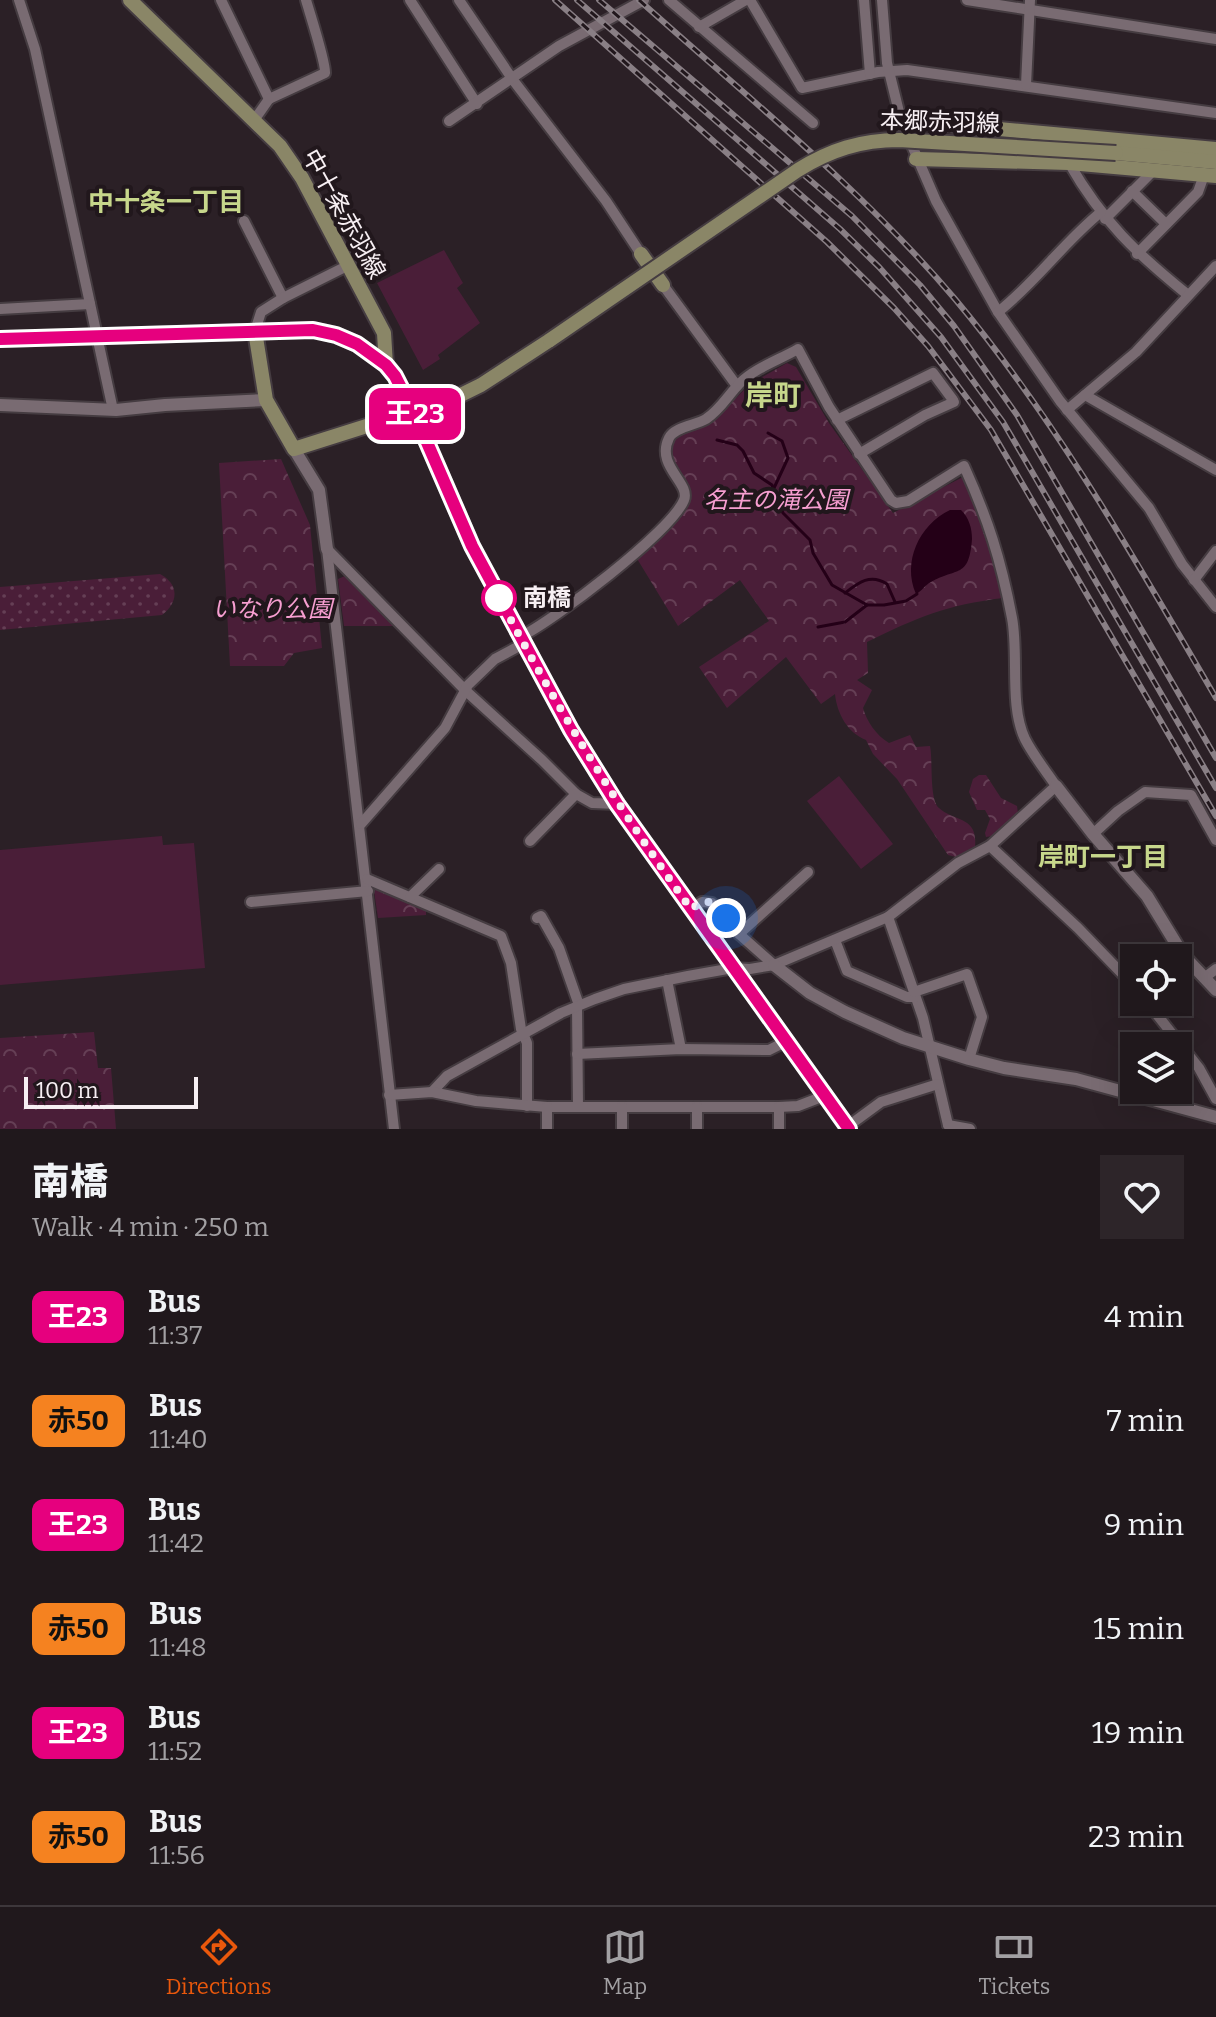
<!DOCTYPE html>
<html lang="en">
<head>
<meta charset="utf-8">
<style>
	body { margin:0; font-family:Bitter,"Noto Sans JP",serif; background:#2d2529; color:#f1f3f6; height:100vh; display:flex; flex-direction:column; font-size:30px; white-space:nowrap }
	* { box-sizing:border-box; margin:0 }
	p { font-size:26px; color:#a2a0a3 }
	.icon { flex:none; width:44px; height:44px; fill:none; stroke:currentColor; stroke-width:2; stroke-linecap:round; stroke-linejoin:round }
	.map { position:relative; height:1129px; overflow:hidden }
	.panel { display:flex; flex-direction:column; background:#20181c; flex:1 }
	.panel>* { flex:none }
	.badge { padding:0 16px; border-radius:12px; font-size:28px; line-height:52px }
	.tools { position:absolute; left:1120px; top:944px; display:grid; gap:16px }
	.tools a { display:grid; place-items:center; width:72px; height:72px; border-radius:0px; background:#20181c; box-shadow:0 8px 32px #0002,0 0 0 2px #3d373b; font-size:40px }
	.scale { position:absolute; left:24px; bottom:20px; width:174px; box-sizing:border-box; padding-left:8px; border:4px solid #f7eff3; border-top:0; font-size:22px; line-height:28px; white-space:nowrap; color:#f7eff3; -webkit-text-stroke:6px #21171c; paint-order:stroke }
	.you { position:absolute; width:40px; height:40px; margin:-20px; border:6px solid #fff; border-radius:50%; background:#1a73e8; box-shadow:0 0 0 12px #1a73e833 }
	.map>.badge { position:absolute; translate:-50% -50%; box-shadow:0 0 0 4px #fff }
	.round { display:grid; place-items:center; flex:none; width:84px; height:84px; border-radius:0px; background:#2d2529 }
	.head { display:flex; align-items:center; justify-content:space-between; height:136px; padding:0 32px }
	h1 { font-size:38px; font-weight:800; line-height:60px }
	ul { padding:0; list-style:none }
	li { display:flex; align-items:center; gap:24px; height:104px; padding:0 32px }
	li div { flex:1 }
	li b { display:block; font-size:30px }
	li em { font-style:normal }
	li .badge { min-width:88px; font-weight:700; text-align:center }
	.menu { display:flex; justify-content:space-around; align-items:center; height:112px; border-top:2px solid #3d373b; background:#20181c; font-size:22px; color:#a2a0a3 }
	.menu a { display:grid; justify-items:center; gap:4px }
	.menu .current { color:#ea580c }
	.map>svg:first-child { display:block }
	.grass { fill:url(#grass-dots) }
	.forest { fill:url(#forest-crowns) }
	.pitch { fill:#4a1e38 }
	.water { fill:#240017 }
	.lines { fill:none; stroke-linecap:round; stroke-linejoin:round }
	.stream { stroke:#240017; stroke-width:3 }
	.minor-casing { stroke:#453c41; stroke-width:14 }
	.tertiary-casing { stroke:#453c41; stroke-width:16 }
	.secondary-casing { stroke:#453c41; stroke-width:18 }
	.minor { stroke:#796b72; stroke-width:10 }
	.tertiary { stroke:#796b72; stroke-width:12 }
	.secondary { stroke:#8a8667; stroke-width:14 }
	.rail-casing { stroke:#897f85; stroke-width:6 }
	.rail { stroke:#21171c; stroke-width:3; stroke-dasharray:9; stroke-linecap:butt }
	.secondary-bridge-casing { stroke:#453c41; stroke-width:18; stroke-linecap:butt }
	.secondary-bridge { stroke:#8a8667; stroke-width:14 }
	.line-casing { stroke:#fff; stroke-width:18 }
	.line { stroke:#e6007e; stroke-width:12 }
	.walk { stroke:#f7eff3; stroke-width:8; stroke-dasharray:0 14.4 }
	.stop-dot { fill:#fff; stroke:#e6007e; stroke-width:4 }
	.labels { text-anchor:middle; stroke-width:8; stroke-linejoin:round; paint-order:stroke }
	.street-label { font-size:24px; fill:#f7eff3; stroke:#21171c }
	.park-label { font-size:24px; font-style:italic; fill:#f69ed0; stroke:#21171c }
	.stop-label { font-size:24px; font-weight:bold; fill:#f7eff3; stroke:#21171c; text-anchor:start }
	.neighbourhood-label { font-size:26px; font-weight:bold; fill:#c7d78b; stroke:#21171c }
	.quarter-label { font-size:28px; font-weight:bold; fill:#c7d78b; stroke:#21171c }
</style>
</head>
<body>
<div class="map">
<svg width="1216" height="1129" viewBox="0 0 1216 1129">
	<defs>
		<pattern id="grass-dots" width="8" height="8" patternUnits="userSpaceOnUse" patternTransform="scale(2)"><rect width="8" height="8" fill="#4a1e38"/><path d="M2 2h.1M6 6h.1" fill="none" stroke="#653f55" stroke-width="1.8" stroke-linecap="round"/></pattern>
		<pattern id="forest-crowns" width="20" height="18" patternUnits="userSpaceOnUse" patternTransform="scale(2)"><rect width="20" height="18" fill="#4a1e38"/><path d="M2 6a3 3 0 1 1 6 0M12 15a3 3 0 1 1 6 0" fill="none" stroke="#653f55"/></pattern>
	</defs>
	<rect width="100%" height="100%" fill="#2b2026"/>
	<path class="grass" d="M160,574C179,584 179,602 162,615L0,630V587Z"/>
	<g class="forest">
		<path d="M787,363L796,367L829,423L893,513L963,477L988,533L1003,598C946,605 918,617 867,642L868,673L857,680L872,690L863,708C867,722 876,735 889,743L910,735L916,747L930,746C933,760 929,800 939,808C954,822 978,816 975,846L956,857L948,855L897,779L873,754L866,740C848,733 837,714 835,694L821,704L786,657L727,708L699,667L769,621L740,580L678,626L636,557C651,543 696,510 688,488C679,463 665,473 674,436L712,422L750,384Z"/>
		<polygon points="281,459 310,525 322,648 294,653 284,666 230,666 219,463"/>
		<polygon points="345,576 393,626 344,626 338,579"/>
		<polygon points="979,775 986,775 1001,798 1017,806 1018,814 992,836 986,837 985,833 990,819 985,810 977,810 969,792 973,779"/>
		<polygon points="377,889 426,910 426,915 378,918 374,891"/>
		<polygon points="94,1032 98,1068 111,1068 116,1129 0,1129 0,1038"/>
	</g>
	<g class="pitch">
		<polygon points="444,250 463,283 457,288 480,323 438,355 440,359 423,370 377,283"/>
		<polygon points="839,776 893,844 861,869 807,801"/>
		<polygon points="162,836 163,845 194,843 205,968 0,985 0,850"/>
	</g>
	<path class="water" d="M950,510H961C969,518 972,528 972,539C969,579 957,567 931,582C925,585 922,591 916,594C902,562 919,525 950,510Z"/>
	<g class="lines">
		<g class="stream">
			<polyline points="768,433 782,441 788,458 774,488"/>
			<polyline points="717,440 737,445 743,451 754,473 772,485 783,513 810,540 813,553 832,585 867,605 884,605 906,601 917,594"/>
			<path d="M845,593C858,583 870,573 887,584L895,602"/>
			<polyline points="818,627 845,622 867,605"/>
		</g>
		<g class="minor-casing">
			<g id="minor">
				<polyline points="19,0 35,49 113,410"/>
				<polyline points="221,0 269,99"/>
				<polyline points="410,0 477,104"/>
				<polyline points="459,0 513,80 606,201 641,254"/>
				<polyline points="669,0 813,123"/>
				<polyline points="750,0 802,88 878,72 907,70 1216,113"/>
				<polyline points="864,0 870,74"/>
				<polyline points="882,0 887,63 901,120 936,201 998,312 1060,401 1149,508 1182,564 1216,607"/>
				<polyline points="967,0 1216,39"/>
				<polyline points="699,27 746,0"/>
				<polyline points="1026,85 1030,0"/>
				<path d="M255,119L269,99L325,73C326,63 310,14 306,0"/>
				<polyline points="449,121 559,46 644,0"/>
				<path d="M1069,163C1103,222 1136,253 1188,295"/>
				<polyline points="1132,191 1166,224"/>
				<polyline points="1105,219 1153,171"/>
				<polyline points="244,221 283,298"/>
				<polyline points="1137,254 1198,192 1204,175"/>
				<polyline points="663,285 737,386"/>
				<polyline points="0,309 90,304"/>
				<path d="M998,312C1036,282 1063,243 1101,212"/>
				<polyline points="255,331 261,312 283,298 349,265"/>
				<polyline points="1085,395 1216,470"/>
				<polyline points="1067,410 1136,352 1216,266"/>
				<polyline points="837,420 933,373 953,400"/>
				<polyline points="859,454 925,415 954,402"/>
				<polyline points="327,549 394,1129"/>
				<polyline points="327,549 466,691 542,760 576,794 592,803 617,804"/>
				<polyline points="1194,580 1216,551"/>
				<polyline points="361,824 445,728 468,685 495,659 523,644"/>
				<polyline points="1093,834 1118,811 1145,792 1191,795 1216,840"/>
				<polyline points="530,841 576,794"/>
				<polyline points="990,846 1078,928 1134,986"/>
				<polyline points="367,879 501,936 511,963 521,1029 527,1043 527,1106"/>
				<polyline points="410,897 439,869"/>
				<polyline points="251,902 368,891"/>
				<polyline points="691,909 702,902 712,903 739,934 774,965"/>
				<polyline points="888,917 923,1018 948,1125"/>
				<polyline points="537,918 541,916 559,948 579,1005"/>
				<polyline points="739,934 808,872"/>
				<polyline points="835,940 847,971 907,997 915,997"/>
				<polyline points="1204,978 1216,969"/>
				<polyline points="667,980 681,1049"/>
				<polyline points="914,992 967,974 982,1017 969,1059"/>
				<polyline points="1147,1002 1199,1068 1216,1099"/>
				<polyline points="577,1006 578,1106"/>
				<polyline points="577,1054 681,1049 769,1050 785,1042"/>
				<path d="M432,1092L447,1076L561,1013L595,999L624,989L688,976L733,968L750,969L774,965L888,917L958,863L990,846L1056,786C1046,771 1033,755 1025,739C1009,706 1019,654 1012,618C1001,560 988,519 964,466L908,501L896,503L891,500L829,407L798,349C779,360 755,368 740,383C728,395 721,409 706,419C696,425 674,427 669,438C655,466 691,483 684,500C671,532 553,621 520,637"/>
				<polyline points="389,1095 432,1092 476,1101 547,1107 779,1107 798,1106 824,1096"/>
				<polyline points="622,1107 622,1129"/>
				<polyline points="697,1107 697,1129"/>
				<polyline points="948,1125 970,1129"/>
				<polyline points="847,1127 881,1102 938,1084"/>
				<polyline points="547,1129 547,1107"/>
				<polyline points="779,1129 779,1107"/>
			</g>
		</g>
		<g class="tertiary-casing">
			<g id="tertiary">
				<polyline points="0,405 116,410 165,405 266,400"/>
				<polyline points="294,449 319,490 327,549"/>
				<polyline points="1056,786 1093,834 1147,896 1183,955 1216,990"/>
				<polyline points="774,965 810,993 845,1012 903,1038 969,1059 1004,1068 1076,1079 1216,1117"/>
			</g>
		</g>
		<g class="secondary-casing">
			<g id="secondary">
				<polyline points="130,0 280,146 302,178 384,333 386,365"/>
				<polyline points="901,120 1216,149"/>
				<polyline points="1116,153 1216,162"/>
				<polyline points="916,159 1069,163 1216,176"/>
				<polyline points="641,254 663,285"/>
				<polyline points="255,331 266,400 294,449 392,418"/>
				<polyline points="0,339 313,330 336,335 357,344 386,365 395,376 416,417 472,546 571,730 617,804 849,1129"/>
				<polyline points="416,417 481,385 550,340"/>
			</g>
		</g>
		<use href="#minor" class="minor"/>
		<use href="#tertiary" class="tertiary"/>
		<use href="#secondary" class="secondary"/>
		<g class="rail-casing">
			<g id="rail">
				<polyline points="555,0 827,242 894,308 928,346 991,430 1216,816"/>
				<polyline points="577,0 840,229 879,267 941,337 1003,422 1216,788"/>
				<polyline points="599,0 852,216 920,285 954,326 1017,415 1216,758"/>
				<path d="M639,0C747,97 861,188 955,299C1057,421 1136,561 1216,698"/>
			</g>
		</g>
		<use href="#rail" class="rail"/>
		<g class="secondary-bridge-casing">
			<path id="secondary-bridge" d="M550,340L798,170C830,150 861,140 899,140L1116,153"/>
		</g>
		<use href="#secondary-bridge" class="secondary-bridge"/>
	</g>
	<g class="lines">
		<g class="line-casing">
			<polyline id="line" points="0,339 313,330 336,335 357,344 386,365 395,376 416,417 472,546 571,730 617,804 849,1129"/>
		</g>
		<use href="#line" class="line"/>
		<path class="walk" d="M499,598L495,590C553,701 617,807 691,909L702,902H710L726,918"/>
	</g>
	<circle class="stop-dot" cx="499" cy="598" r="16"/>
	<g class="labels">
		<g class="street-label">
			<text transform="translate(940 122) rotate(2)" y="8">本郷赤羽線</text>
			<text transform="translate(344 214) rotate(61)" y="8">中十条赤羽線</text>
		</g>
		<g class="park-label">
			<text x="776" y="508">名主の滝公園</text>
			<text x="272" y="617">いなり公園</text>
		</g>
		<g class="stop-label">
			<text x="523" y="606">南橋</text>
		</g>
		<g class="neighbourhood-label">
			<text x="166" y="211">中十条一丁目</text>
			<text x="1103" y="866">岸町一丁目</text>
		</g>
		<g class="quarter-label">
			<text x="773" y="405">岸町</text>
		</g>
	</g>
</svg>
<div class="tools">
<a><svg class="icon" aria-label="locate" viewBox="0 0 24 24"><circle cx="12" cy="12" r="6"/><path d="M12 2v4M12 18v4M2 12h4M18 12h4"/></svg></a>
<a><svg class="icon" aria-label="layers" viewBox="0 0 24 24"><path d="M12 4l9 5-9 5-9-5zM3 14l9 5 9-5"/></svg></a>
</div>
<div class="scale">100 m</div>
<div class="you" style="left:726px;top:918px"></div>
<b class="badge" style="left:415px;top:414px;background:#e6007e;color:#fff">王23</b>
</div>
<section class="panel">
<div class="head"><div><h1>南橋</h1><p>Walk · 4 min · 250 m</p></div><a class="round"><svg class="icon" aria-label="heart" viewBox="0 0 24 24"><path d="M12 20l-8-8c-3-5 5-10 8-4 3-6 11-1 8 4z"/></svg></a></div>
<ul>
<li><span class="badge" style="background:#e6007e;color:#fff">王23</span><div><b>Bus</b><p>11:37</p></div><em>4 min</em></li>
<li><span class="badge" style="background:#f58220;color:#111">赤50</span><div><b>Bus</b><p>11:40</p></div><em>7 min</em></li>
<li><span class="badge" style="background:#e6007e;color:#fff">王23</span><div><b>Bus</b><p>11:42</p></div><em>9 min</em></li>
<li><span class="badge" style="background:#f58220;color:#111">赤50</span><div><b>Bus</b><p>11:48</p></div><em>15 min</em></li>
<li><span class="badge" style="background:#e6007e;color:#fff">王23</span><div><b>Bus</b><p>11:52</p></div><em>19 min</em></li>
<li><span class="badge" style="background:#f58220;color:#111">赤50</span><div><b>Bus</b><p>11:56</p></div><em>23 min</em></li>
</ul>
</section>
<nav class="menu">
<a class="current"><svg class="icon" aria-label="directions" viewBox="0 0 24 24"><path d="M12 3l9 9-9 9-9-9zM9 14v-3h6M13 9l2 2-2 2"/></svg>Directions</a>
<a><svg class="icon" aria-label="map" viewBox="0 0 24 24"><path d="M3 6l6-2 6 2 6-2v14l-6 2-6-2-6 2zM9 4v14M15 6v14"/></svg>Map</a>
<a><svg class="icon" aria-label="tickets" viewBox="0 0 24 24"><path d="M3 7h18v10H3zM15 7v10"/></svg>Tickets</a>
</nav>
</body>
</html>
